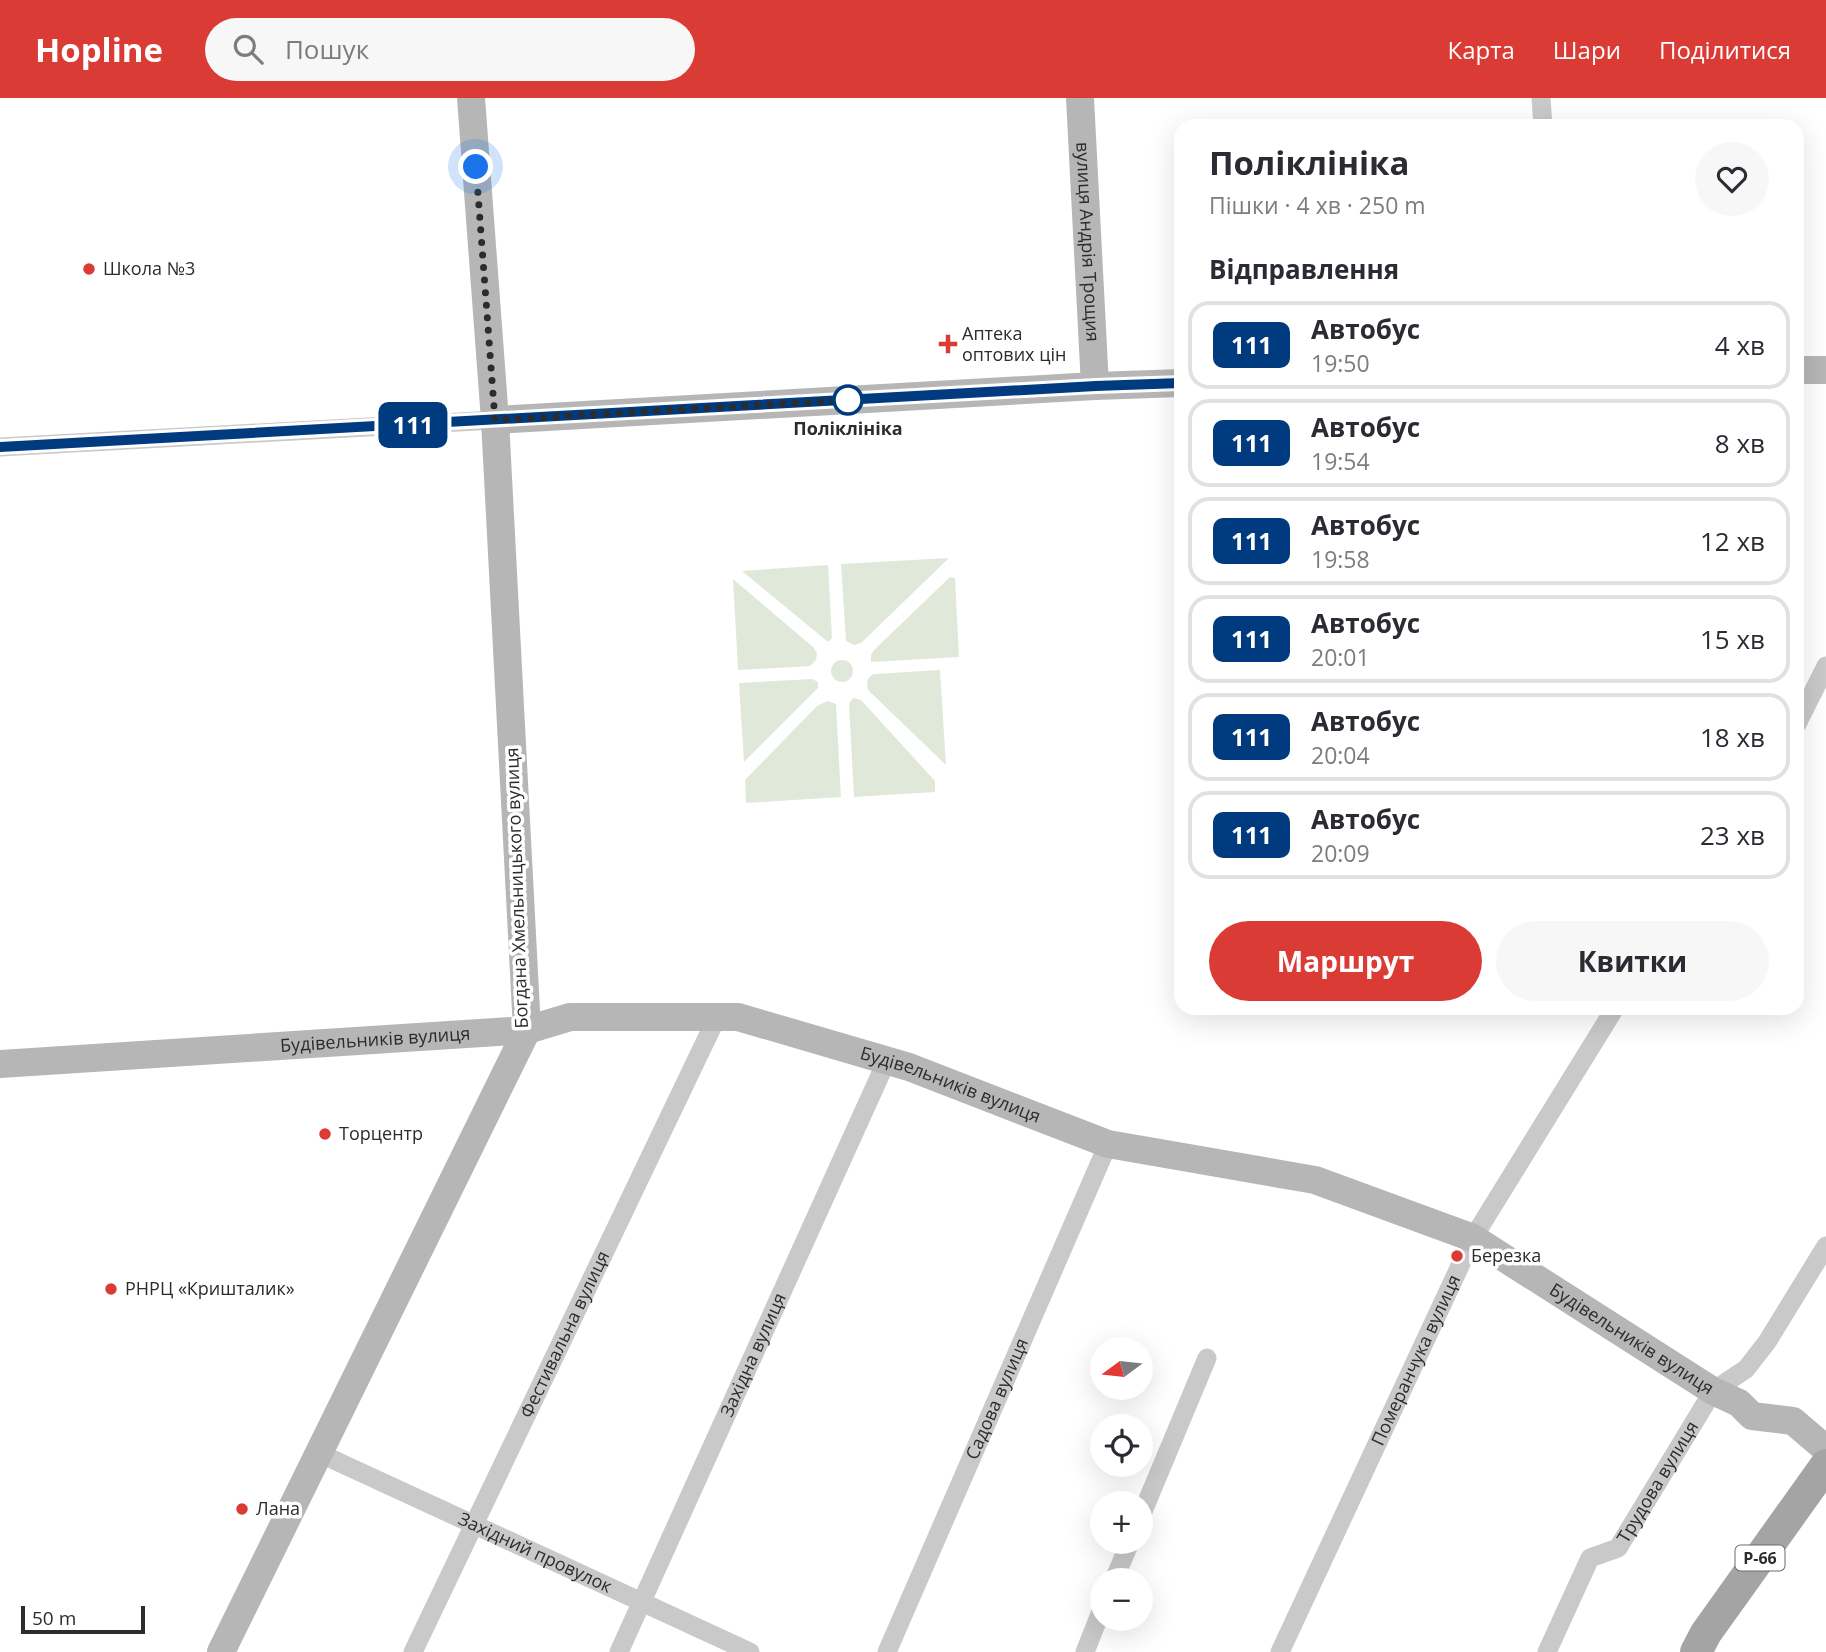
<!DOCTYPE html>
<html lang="uk">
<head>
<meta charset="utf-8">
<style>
	body { margin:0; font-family:"Open Sans",sans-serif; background:#f7f7f7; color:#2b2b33; height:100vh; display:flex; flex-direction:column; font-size:26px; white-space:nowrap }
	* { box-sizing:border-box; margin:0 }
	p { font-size:23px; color:#7c7c81 }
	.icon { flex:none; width:38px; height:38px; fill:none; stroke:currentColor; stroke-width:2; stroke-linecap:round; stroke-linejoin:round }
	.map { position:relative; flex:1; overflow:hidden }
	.panel { position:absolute; left:1174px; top:21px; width:630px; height:896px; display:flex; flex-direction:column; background:#fff; border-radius:21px; box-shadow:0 7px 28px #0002 }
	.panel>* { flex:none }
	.badge { padding:0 14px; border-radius:10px; font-size:24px; line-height:46px }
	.needle { width:46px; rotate:255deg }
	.fabs { position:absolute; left:1090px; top:1239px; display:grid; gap:14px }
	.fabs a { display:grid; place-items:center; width:63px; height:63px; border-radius:50%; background:#fff; box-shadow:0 7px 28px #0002; font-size:35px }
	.scale { position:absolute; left:21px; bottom:18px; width:124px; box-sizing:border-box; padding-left:7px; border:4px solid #2c2c2c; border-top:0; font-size:19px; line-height:24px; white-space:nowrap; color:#2c2c2c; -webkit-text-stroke:5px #fff; paint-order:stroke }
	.you { position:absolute; width:35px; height:35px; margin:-18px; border:5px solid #fff; border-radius:50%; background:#1a73e8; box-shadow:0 0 0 10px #1a73e833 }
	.map>.badge { position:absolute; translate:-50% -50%; box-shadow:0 0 0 4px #fff }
	h2 { padding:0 35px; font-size:26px; line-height:63px }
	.round { display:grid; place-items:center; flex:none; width:74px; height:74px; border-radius:37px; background:#f7f7f7 }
	.overview { display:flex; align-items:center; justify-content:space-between; height:119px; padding:0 35px }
	h1 { font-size:33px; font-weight:700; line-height:52px }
	.cta { display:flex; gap:14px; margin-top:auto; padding:14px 35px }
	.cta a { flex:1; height:80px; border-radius:42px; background:#db3b35; color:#fff; font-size:28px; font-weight:700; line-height:80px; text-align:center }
	.cta a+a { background:#f7f7f7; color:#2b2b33 }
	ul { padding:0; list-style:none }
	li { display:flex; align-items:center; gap:21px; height:88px; margin:0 14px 10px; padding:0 21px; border:4px solid #e1e1e2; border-radius:21px }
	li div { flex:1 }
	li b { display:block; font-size:26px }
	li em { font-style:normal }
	li .badge { min-width:77px; font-weight:700; text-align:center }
	header { display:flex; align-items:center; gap:42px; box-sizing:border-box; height:98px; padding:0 35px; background:#db3b35; color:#fff }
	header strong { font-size:33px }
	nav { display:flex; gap:38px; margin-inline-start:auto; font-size:24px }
	.search { width:490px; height:63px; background:#f7f7f7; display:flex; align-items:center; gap:18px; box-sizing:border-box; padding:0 24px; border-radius:38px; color:#7c7c81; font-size:26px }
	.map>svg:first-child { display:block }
	.green { fill:#e0e9d9 }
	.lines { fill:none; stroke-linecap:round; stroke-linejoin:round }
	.street { stroke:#c9c9c9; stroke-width:19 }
	.secondary { stroke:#b6b6b6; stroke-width:28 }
	.primary { stroke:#a4a4a4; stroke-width:32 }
	.line-casing { stroke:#fff; stroke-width:16 }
	.line { stroke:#003b80; stroke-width:10 }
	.walk { stroke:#2c2c2c; stroke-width:7; stroke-dasharray:0 12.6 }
	.poi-dot { fill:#db3b35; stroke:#fff; stroke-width:2.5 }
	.stop-dot { fill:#fff; stroke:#003b80; stroke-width:3.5 }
	.labels { text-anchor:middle; stroke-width:7; stroke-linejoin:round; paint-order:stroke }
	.shield { fill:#fff; stroke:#6b6b6b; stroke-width:2 }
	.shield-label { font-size:16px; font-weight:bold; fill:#2c2c2c }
	.street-label { font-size:18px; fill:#2c2c2c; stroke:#fff }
	.poi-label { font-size:18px; fill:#2c2c2c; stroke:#fff; text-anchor:start }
	.stop-label { font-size:18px; font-weight:bold; fill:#2c2c2c; stroke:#fff }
</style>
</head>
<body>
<header>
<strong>Hopline</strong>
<div class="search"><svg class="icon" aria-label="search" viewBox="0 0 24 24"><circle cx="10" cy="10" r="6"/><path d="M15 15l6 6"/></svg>Пошук</div>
<nav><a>Карта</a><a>Шари</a><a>Поділитися</a></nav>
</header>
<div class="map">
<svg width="1826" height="1554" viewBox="0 0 1826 1554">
	<rect width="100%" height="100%" fill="#fff"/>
	<g class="green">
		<polygon points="949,460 861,545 854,547 846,543 841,466"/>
		<polygon points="828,467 832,540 828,544 742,473"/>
		<polygon points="950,479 955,480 959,559 871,564 871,557 874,552"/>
		<polygon points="733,481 813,549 817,555 816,562 810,568 738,572"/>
		<circle cx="842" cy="573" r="11"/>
		<path d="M940,572V573L946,667L868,592C866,585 867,579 874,576Z"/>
		<polygon points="812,581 818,584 818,590 744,664 739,585"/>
		<polygon points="853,600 861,602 935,683 935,694 854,699 849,606"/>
		<polygon points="828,603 836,606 841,699 746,705 745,682 817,608"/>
	</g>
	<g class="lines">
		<g class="street">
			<polyline points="1541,0 1543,28"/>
			<polyline points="0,349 495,322"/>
			<polyline points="1797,626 1826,568"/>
			<path id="s1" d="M319,1355L750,1554"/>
			<polyline points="1141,1418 1207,1260"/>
			<polyline points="1114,1482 1130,1444"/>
			<path id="s2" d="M413,1554L717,919"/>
			<path id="s3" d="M619,1554L887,962"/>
			<path id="s4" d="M887,1554L1108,1046"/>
			<polyline points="1085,1554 1102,1511"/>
			<path id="s5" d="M1280,1554L1473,1140L1615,910"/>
			<path id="s6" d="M1547,1554L1590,1460L1618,1450L1713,1293L1746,1271L1767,1244L1826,1148"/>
		</g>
		<g class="secondary">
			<path id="s7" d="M1080,0L1095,288"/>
			<polyline points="1797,272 1826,272"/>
			<polyline points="495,322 1095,288 1181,285"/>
			<path id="s8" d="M0,966L527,932L570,919H738L909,969L1108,1046L1315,1082L1473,1140L1713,1293L1739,1305L1752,1318L1793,1323L1826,1351"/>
			<polyline points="221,1554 527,932 495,322 471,0"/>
		</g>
		<polyline class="primary" points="1696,1554 1706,1535 1826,1367"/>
	</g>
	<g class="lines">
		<g class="line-casing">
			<polyline id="line" points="0,349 1096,288 1181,285"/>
		</g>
		<use href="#line" class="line"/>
		<polyline class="walk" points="476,69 495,322 848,302"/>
	</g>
	<g class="poi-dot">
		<circle cx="89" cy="171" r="7"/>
		<path d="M944.5 235.5h7v7h7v7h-7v7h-7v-7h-7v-7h7z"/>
		<circle cx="325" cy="1036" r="7"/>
		<circle cx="1457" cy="1158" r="7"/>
		<circle cx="111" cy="1191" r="7"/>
		<circle cx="242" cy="1411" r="7"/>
	</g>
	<circle class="stop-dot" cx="848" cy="302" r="14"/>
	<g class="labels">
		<rect class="shield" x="1735.5" y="1447.5" width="49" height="25" rx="5"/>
		<g class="shield-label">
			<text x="1760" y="1466">Р-66</text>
		</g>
		<g class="street-label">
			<text dy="6" stroke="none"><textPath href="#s7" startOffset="144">вулиця Андрія Трощия</textPath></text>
			<text transform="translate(517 790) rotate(-92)" y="6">Богдана Хмельницького вулиця</text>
			<text dy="6" stroke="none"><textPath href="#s8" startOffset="376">Будівельників вулиця</textPath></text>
			<text dy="6" stroke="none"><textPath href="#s8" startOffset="964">Будівельників вулиця</textPath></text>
			<text dy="6" stroke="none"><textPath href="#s2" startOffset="352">Фестивальна вулиця</textPath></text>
			<text dy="6" stroke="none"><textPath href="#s8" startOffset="1699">Будівельників вулиця</textPath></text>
			<text dy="6" stroke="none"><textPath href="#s3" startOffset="326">Західна вулиця</textPath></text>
			<text dy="6" stroke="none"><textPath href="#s5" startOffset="322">Померанчука вулиця</textPath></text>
			<text dy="6" stroke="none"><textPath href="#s4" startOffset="276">Садова вулиця</textPath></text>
			<text dy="6" stroke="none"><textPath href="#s6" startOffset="210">Трудова вулиця</textPath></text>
			<text dy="6" stroke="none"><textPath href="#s1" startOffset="238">Західний провулок</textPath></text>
		</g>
		<g class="poi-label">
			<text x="103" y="177">Школа №3</text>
			<text x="962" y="242">Аптека<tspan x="962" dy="21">оптових цін</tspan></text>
			<text x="339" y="1042">Торцентр</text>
			<text x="1471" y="1164">Березка</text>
			<text x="125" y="1197">РНРЦ «Кришталик»</text>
			<text x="256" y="1417">Лана</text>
		</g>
		<g class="stop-label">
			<text x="848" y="337">Поліклініка</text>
		</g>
	</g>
</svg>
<div class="fabs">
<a><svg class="needle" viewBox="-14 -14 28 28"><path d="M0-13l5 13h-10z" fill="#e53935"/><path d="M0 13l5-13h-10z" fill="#7c7c81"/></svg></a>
<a><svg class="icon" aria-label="locate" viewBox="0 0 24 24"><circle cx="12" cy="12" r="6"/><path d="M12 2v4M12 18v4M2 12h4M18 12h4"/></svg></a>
<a>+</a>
<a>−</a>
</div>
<div class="scale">50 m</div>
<div class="you" style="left:476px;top:69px"></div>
<b class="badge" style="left:413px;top:327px;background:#003b80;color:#fff">111</b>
<section class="panel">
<div class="overview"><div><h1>Поліклініка</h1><p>Пішки · 4 хв · 250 m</p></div><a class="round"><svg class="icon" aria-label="heart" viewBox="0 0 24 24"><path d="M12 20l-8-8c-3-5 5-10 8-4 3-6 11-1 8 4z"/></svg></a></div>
<h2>Відправлення</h2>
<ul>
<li><span class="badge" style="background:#003b80;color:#fff">111</span><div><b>Автобус</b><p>19:50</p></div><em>4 хв</em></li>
<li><span class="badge" style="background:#003b80;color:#fff">111</span><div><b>Автобус</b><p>19:54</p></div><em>8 хв</em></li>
<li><span class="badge" style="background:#003b80;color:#fff">111</span><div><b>Автобус</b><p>19:58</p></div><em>12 хв</em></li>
<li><span class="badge" style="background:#003b80;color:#fff">111</span><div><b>Автобус</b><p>20:01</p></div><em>15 хв</em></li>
<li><span class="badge" style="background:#003b80;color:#fff">111</span><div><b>Автобус</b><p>20:04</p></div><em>18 хв</em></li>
<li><span class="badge" style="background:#003b80;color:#fff">111</span><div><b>Автобус</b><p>20:09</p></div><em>23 хв</em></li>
</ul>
<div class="cta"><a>Маршрут</a><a>Квитки</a></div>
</section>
</div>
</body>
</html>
